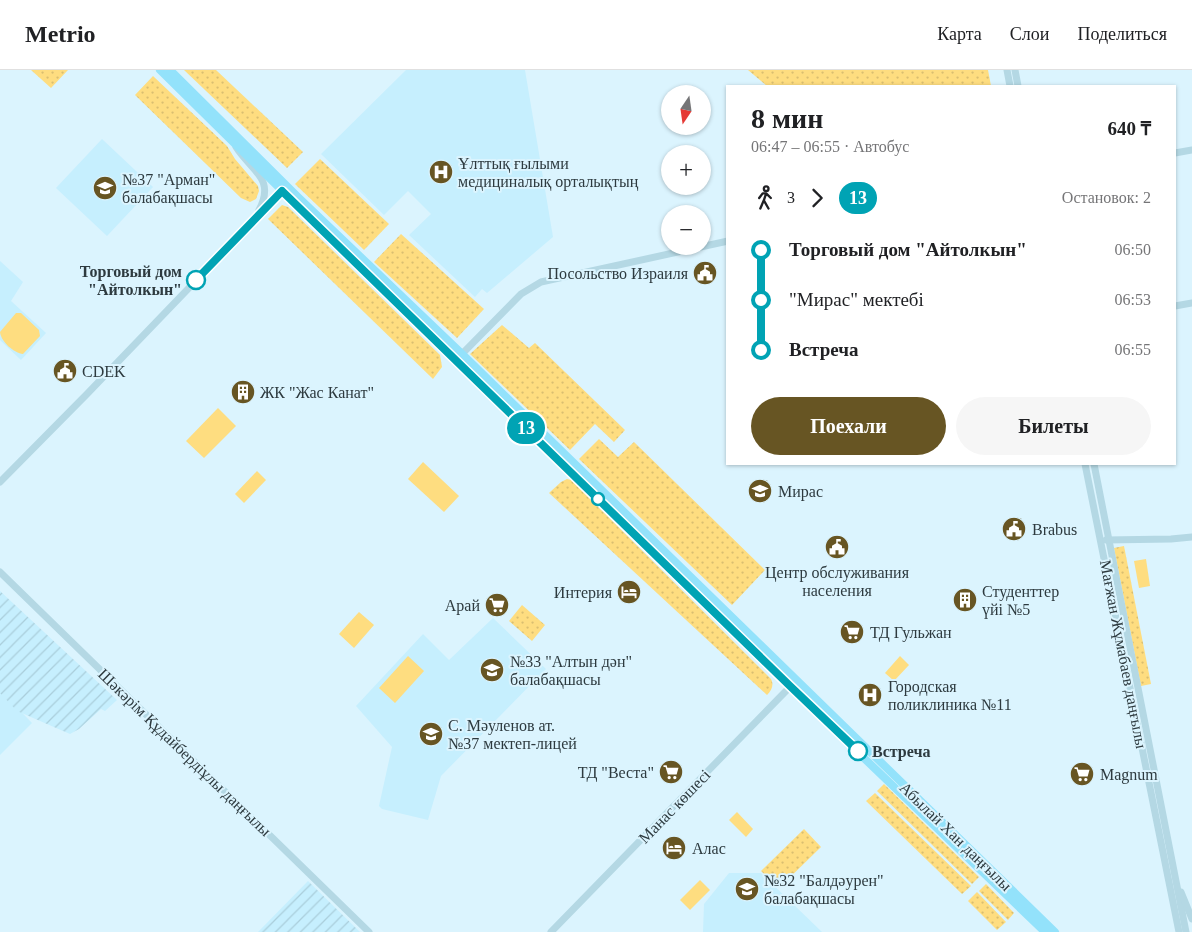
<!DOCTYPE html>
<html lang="ru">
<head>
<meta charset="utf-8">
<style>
	body { margin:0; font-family:Georgia,serif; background:#f6f6f6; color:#202124; height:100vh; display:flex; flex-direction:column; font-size:19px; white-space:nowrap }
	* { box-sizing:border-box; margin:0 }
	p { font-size:16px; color:#757577 }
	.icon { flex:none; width:28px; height:28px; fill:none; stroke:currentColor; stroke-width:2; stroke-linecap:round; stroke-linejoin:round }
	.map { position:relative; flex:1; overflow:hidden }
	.details { position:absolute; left:726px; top:15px; width:450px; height:380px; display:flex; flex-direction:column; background:#fff; border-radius:0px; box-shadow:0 1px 4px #0004 }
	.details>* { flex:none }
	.badge { padding:0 10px; border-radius:16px; font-size:18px; line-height:32px }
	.needle { width:32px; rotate:193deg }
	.controls { position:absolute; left:661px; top:15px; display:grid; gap:10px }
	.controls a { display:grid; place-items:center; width:50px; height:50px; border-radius:50%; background:#fff; box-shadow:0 1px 4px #0004; font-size:25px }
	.map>.badge { position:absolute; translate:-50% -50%; box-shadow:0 0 0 2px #fff }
	.legs { display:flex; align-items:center; gap:8px; height:55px; padding:0 25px; font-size:16px }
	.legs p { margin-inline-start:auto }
	.headline { display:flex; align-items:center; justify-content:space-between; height:85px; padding:0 25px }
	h1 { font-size:28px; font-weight:800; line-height:38px }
	.action { display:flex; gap:10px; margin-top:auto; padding:10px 25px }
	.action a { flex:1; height:58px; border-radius:30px; background:#675523; color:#fff; font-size:20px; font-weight:800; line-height:58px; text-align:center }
	.action a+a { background:#f6f6f6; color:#202124 }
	ul { padding:0 25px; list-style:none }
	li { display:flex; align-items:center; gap:18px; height:50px; font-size:19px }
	li i { display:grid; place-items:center; width:8px; height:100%; margin:0 6px; background:currentColor }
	li i::after { content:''; width:12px; height:12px; margin:-6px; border:4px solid; border-radius:50%; background:#fff }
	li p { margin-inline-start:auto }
	li:first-child i { background:linear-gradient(#0000 50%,currentColor 0) }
	li:last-child i { background:linear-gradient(currentColor 50%,#0000 0) }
	header { display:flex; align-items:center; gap:30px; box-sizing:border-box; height:70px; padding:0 25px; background:#fff; border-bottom:1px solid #e0e0e0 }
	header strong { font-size:24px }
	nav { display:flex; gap:28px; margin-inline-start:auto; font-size:18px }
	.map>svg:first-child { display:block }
	.built { fill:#c6effe }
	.industrial { fill:url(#industrial-furrows) }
	.grass { fill:url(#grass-dots) }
	.garden { fill:#fedd80 }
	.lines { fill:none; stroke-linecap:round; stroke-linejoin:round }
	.secondary { stroke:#b4d8e4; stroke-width:7 }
	.primary { stroke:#93e2fb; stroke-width:8 }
	.line-1-casing { stroke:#fff; stroke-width:11 }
	.line-1 { stroke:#00a3b4; stroke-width:8 }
	.stop-1-dot { fill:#fff; stroke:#00a3b4; stroke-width:2.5 }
	.labels { text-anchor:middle; stroke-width:4; stroke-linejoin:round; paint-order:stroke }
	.poi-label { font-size:16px; fill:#2d3a3f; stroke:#dbf4fe; text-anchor:start }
	.stop-label { font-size:16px; font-weight:bold; fill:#2d3a3f; stroke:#dbf4fe; text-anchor:end }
	.street-label { font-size:16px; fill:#2d3a3f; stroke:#dbf4fe }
</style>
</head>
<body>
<header>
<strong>Metrio</strong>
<nav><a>Карта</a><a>Слои</a><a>Поделиться</a></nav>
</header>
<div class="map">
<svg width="1192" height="862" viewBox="0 0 1192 862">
	<defs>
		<pattern id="industrial-furrows" width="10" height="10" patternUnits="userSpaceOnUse" patternTransform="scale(1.25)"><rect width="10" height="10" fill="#c6effe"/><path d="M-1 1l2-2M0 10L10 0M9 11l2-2" fill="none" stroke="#aacedb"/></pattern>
		<pattern id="grass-dots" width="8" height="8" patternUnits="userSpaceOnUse" patternTransform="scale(1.25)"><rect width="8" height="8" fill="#fedd80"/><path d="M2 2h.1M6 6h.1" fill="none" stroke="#dabe70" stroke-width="1.8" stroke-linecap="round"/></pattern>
	</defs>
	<rect width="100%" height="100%" fill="#dbf4fe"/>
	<g class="built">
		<polygon points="406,0 525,0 553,167 487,223 482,219 475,227 409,165 431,144 408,121 384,145 321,84"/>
		<polygon points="102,69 153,117 107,166 56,118"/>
		<polygon points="0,191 23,212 11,231 46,263 21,290 0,270"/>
		<polygon points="493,548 546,599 441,706 428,750 382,739 379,736 392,677 356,636 423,564 449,590"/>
		<polygon points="0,620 32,653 0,685"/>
		<polygon points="729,803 761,803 822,862 703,862 704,834"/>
	</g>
	<g class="industrial">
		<polygon points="0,521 117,630 105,641 101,639 79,659 70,664 17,641 0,623"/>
		<polygon points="308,811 360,862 258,862"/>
	</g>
	<g class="grass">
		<polygon points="31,0 68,0 51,18"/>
		<polygon points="184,0 216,0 303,82 287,98"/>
		<polygon points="748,0 988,0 991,16 767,16"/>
		<polygon points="153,6 227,76 235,89 258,116 259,121 256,129 250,132 241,128 135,25"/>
		<polygon points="320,89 389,154 364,180 295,114"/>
		<polygon points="282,135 288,137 440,285 442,297 433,309 268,149"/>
		<polygon points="401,164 484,239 457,268 374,192"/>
		<polygon points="502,255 529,278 535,273 625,360 614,372 595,354 570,380 470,284"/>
		<polygon points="599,369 618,387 634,372 765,500 732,535 579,389"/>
		<path d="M567,409L571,410L771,609C774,615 772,620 767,625L549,423L561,412Z"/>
		<polygon points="1124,476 1151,614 1141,616 1114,478"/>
		<polygon points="522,535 545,555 532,571 509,551"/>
		<polygon points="884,714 979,807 972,814 877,721"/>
		<polygon points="875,723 971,816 962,824 866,731"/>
		<polygon points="804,759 821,777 779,818 761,801"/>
		<polygon points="986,814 1014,843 1008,850 979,821"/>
		<polygon points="977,822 1006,852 997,860 968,831"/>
	</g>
	<g class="garden">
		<path d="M16,243H21L39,260L40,266L23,284C14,283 1,272 0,262Z"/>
		<polygon points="218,338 236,356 204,388 186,371"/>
		<polygon points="423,392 459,426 444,442 408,409"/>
		<polygon points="257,401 266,410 244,433 235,424"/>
		<polygon points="1146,489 1150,516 1139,518 1134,491"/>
		<polygon points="359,542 374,555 354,578 339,564"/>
		<polygon points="408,586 424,601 395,633 379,618"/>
		<polygon points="900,586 909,595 894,611 885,603"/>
		<polygon points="737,742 753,759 746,767 729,750"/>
		<polygon points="700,810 710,820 690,840 680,830"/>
	</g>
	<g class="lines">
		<g class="secondary">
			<polyline points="1007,0 1010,16"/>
			<polyline points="1015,0 1018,16"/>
			<path d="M236,77C251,101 276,108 259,140"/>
			<polyline points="1175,83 1192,80"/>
			<polyline points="1175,236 1192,233"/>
			<polyline points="458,288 521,224 541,212 728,171"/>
			<polyline points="1085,394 1179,862"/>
			<polyline points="1094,394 1186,862"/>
			<polyline points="0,412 87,324 285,118"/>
			<polyline points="1106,470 1171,469 1192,467"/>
			<polyline points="0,502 369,862"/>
			<polyline points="1181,822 1192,849"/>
			<polyline points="551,862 784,623 790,617 792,607"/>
		</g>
		<g class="primary">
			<polyline points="160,0 389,226 790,617 1045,862"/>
			<polyline points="170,0 298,127 462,284 1055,862"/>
		</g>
	</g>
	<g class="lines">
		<g class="line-1-casing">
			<polyline id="line-1" points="196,210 282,121 790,616 858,681"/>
		</g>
		<use href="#line-1" class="line-1"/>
	</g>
	<defs>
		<g id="hospital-disc" transform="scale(1.25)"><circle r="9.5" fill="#675523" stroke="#dbf4fe"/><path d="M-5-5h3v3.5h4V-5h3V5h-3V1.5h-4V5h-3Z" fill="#fff"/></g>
		<g id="school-disc" transform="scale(1.25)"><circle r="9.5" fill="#675523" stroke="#dbf4fe"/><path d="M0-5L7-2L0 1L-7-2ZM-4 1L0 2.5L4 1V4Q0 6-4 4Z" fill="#fff"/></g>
		<g id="civic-disc" transform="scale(1.25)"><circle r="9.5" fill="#675523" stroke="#dbf4fe"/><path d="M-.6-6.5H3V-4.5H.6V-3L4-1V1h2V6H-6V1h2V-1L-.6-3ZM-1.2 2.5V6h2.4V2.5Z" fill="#fff"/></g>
		<g id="building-disc" transform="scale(1.25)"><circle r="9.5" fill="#675523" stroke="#dbf4fe"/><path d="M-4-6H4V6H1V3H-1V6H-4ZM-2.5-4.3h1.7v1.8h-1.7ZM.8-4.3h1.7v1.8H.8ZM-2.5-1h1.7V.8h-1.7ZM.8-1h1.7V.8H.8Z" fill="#fff"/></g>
		<g id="hotel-disc" transform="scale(1.25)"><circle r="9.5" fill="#675523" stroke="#dbf4fe"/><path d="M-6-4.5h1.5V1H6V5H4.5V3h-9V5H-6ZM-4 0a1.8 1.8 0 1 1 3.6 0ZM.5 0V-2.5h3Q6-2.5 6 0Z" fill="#fff"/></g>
		<g id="supermarket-disc" transform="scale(1.25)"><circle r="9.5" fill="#675523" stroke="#dbf4fe"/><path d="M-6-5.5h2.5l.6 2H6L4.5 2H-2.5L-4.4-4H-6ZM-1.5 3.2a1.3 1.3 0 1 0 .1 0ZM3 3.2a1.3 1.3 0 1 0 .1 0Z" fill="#fff"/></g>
	</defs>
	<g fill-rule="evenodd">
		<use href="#hospital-disc" x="441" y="102"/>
		<use href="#school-disc" x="105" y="118"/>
		<use href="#civic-disc" x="705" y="203"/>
		<use href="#civic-disc" x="65" y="301"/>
		<use href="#building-disc" x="243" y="322"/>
		<use href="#school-disc" x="760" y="421"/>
		<use href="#civic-disc" x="1014" y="459"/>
		<use href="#civic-disc" x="837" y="477"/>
		<use href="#hotel-disc" x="629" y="522"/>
		<use href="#building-disc" x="965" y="530"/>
		<use href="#supermarket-disc" x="497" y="535"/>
		<use href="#supermarket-disc" x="852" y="562"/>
		<use href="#school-disc" x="492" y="600"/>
		<use href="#hospital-disc" x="870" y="625"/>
		<use href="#school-disc" x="431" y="664"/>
		<use href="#supermarket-disc" x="671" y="702"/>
		<use href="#supermarket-disc" x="1082" y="704"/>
		<use href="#hotel-disc" x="674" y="778"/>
		<use href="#school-disc" x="747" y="819"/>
	</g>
	<g class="stop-1-dot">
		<circle cx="196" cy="210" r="9"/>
		<circle cx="598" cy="429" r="6"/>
		<circle cx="858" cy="681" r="9"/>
	</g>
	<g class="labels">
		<g class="poi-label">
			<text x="458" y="99">Ұлттық ғылыми<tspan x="458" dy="18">медициналық орталықтың</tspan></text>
			<text x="122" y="115">№37 "Арман"<tspan x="122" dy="18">балабақшасы</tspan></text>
			<text x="688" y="209" text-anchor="end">Посольство Израиля</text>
			<text x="82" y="307">CDEK</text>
			<text x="260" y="328">ЖК "Жас Канат"</text>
			<text x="778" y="427">Мирас</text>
			<text x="1032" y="465">Brabus</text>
			<text x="837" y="508" text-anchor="middle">Центр обслуживания<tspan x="837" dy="18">населения</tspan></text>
			<text x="982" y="527">Студенттер<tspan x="982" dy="18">үйі №5</tspan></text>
			<text x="612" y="528" text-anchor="end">Интерия</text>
			<text x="480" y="541" text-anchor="end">Арай</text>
			<text x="870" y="568">ТД Гульжан</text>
			<text x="510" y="597">№33 "Алтын дән"<tspan x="510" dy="18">балабақшасы</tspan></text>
			<text x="888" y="622">Городская<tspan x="888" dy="18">поликлиника №11</tspan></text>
			<text x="448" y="661">С. Мәуленов ат.<tspan x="448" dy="18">№37 мектеп-лицей</tspan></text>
			<text x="654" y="708" text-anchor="end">ТД "Веста"</text>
			<text x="1100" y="710">Magnum</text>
			<text x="692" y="784">Алас</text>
			<text x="764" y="816">№32 "Балдәурен"<tspan x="764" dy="18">балабақшасы</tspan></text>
		</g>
		<g class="stop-label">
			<text x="182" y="207">Торговый дом<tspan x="182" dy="18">"Айтолкын"</tspan></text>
			<text x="872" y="687" text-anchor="start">Встреча</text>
		</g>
		<g class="street-label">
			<text transform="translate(1124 584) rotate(79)" y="6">Мағжан Жұмабаев даңғылы</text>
			<text transform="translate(185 682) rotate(44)" y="6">Шәкәрім Құдайбердіұлы даңғылы</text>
			<text transform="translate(674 736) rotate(-46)" y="6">Манас көшесі</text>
			<text transform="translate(956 766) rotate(44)" y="6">Абылай Хан даңғылы</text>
		</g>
	</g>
</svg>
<div class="controls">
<a><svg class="needle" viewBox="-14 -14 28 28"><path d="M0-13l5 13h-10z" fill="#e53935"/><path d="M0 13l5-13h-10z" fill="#757577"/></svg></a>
<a>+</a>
<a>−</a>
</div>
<b class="badge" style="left:526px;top:358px;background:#00a3b4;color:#fff">13</b>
<section class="details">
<div class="headline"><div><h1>8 мин</h1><p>06:47 – 06:55 · Автобус</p></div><b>640 ₸</b></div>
<div class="legs"><svg class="icon" aria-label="walk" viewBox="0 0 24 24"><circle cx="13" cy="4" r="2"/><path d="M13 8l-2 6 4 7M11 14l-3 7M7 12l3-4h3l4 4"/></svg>3<svg class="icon" aria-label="forward" viewBox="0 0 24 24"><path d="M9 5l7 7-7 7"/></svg><b class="badge" style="background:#00a3b4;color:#fff">13</b><p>Остановок: 2</p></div>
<ul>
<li><i style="color:#00a3b4"></i><b>Торговый дом &quot;Айтолкын&quot;</b><p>06:50</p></li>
<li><i style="color:#00a3b4"></i><span>&quot;Мирас&quot; мектебі</span><p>06:53</p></li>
<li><i style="color:#00a3b4"></i><b>Встреча</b><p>06:55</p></li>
</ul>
<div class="action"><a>Поехали</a><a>Билеты</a></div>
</section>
</div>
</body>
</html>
